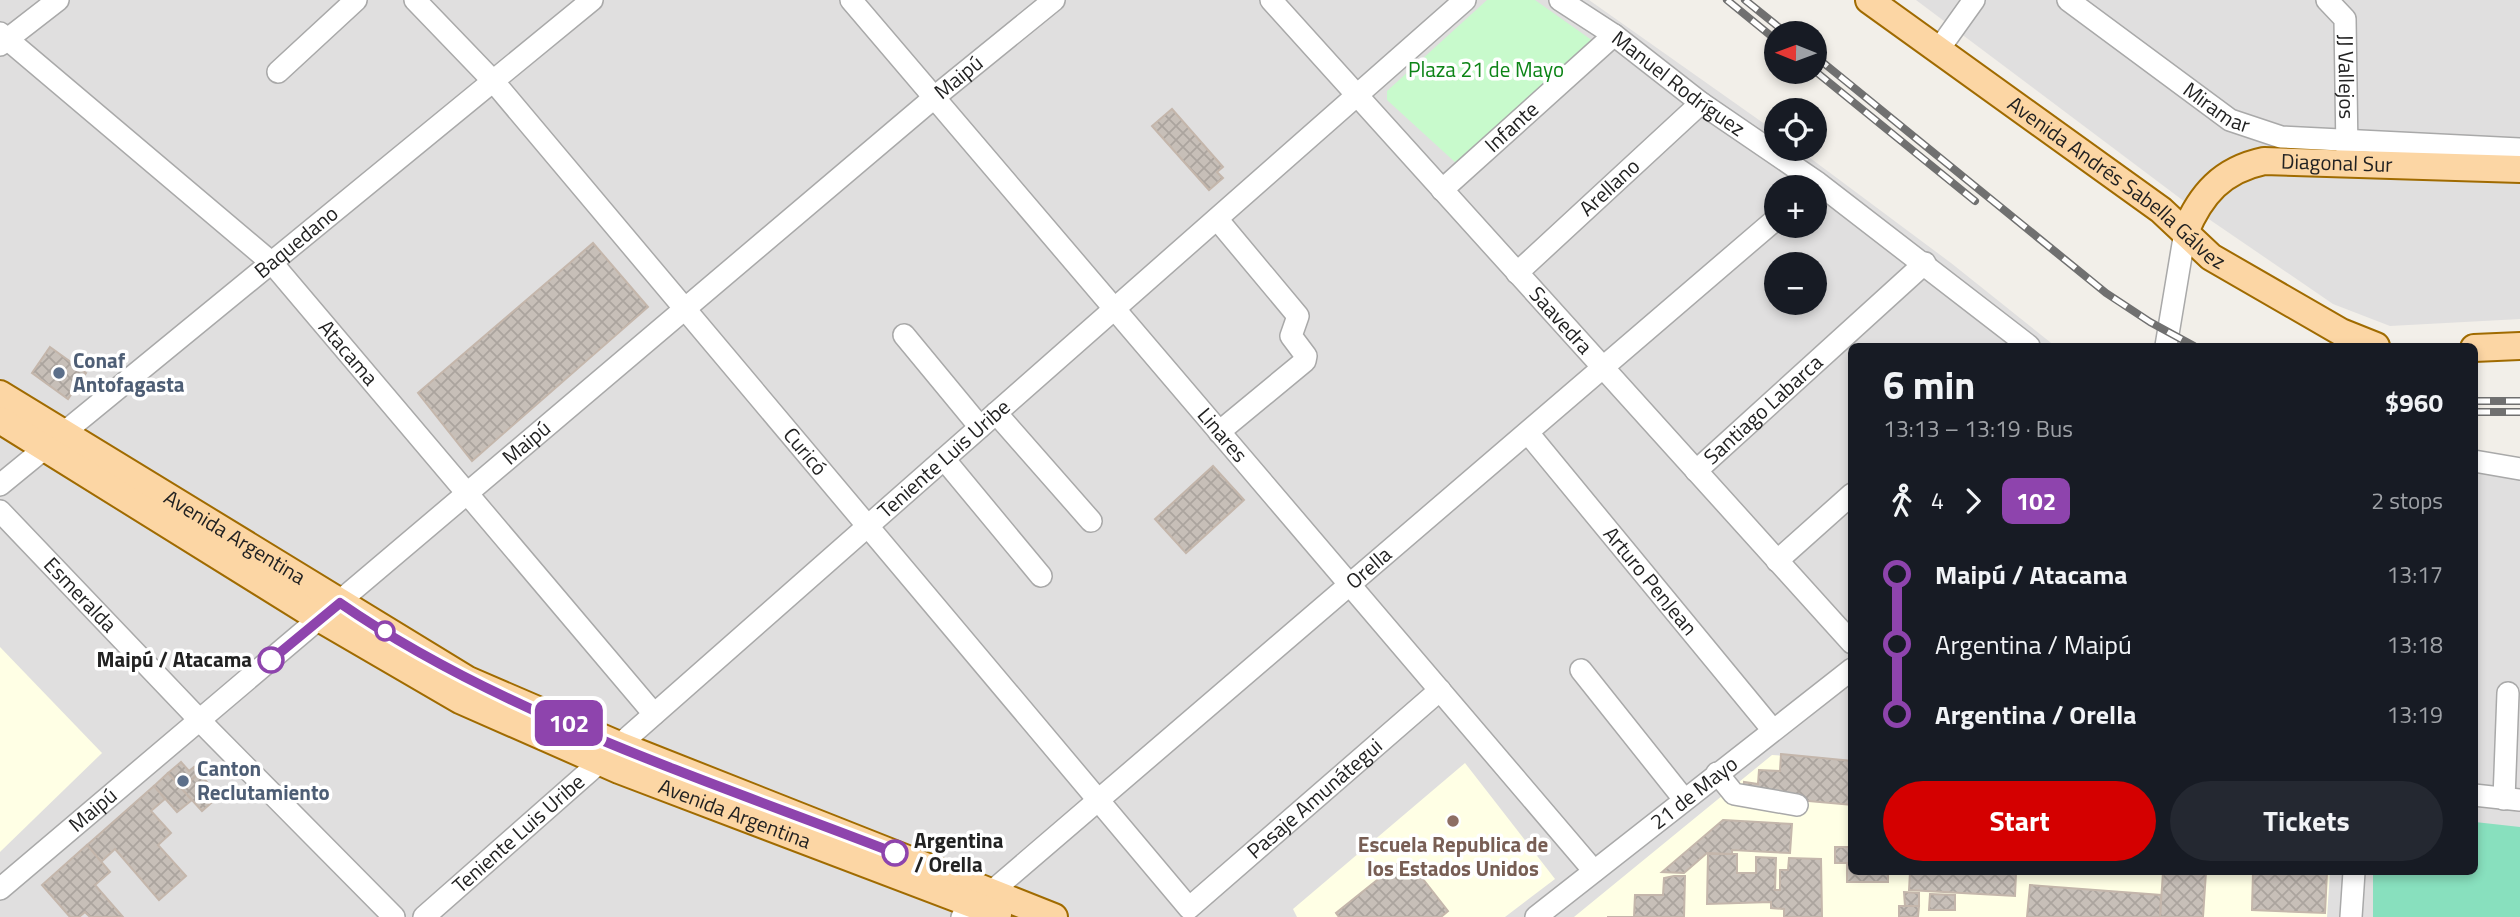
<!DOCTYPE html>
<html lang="en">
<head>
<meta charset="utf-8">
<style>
	body { margin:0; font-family:"Titillium Web",sans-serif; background:#242831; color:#f1f3f6; height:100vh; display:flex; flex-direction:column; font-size:26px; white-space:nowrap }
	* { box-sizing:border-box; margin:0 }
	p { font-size:23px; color:#9ea1a6 }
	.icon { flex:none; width:38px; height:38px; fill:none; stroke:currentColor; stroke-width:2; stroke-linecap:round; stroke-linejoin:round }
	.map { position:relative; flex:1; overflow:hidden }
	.drawer { position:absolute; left:1848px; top:343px; width:630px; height:532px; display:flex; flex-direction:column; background:#171b24; border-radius:10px; box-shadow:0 4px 10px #0003 }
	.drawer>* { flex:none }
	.badge { padding:0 14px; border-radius:10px; font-size:24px; line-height:46px }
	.needle { width:46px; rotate:271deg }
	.controls { position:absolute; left:1764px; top:21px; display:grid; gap:14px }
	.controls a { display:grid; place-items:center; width:63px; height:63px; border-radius:50%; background:#171b24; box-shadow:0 4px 10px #0003; font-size:35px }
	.map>.badge { position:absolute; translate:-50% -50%; box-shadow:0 0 0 4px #fff }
	.legs { display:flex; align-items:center; gap:10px; height:77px; padding:0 35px; font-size:23px }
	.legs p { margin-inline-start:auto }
	.head { display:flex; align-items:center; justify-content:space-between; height:119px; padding:0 35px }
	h1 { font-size:38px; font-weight:700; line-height:52px }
	.primary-button { display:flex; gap:14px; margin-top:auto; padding:14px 35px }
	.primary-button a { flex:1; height:80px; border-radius:42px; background:#d40000; color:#fff; font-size:28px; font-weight:700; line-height:80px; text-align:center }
	.primary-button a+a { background:#242831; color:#f1f3f6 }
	ul { padding:0 35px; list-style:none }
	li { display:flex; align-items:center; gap:24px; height:70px; font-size:26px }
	li i { display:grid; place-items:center; width:10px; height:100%; margin:0 9px; background:currentColor }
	li i::after { content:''; width:18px; height:18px; margin:-9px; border:5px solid; border-radius:50%; background:#171b24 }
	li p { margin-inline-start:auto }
	li:first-child i { background:linear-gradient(#0000 50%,currentColor 0) }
	li:last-child i { background:linear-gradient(currentColor 50%,#0000 0) }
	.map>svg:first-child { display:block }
	.residential { fill:#e0dfdf; fill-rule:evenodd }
	.education { fill:#ffffe5 }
	.park { fill:#c8facc }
	.pitch { fill:#88e0be }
	.building { fill:url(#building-cross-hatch); stroke:#c4b6ab; stroke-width:2 }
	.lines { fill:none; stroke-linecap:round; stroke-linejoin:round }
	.minor-casing { stroke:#a9a9a9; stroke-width:24 }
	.major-casing { stroke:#a06b00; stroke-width:30 }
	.minor { stroke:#fff; stroke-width:21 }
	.major { stroke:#fcd6a4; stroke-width:26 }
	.rail-casing { stroke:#707070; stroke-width:8 }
	.rail { stroke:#fff; stroke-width:5; stroke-dasharray:16; stroke-linecap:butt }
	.line-1-casing { stroke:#fff; stroke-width:16 }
	.line-1 { stroke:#8e44ad; stroke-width:10 }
	.service-dot { fill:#5c6f8a; stroke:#fff; stroke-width:2.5 }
	.stop-1-dot { fill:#fff; stroke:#8e44ad; stroke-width:3.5 }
	.education-dot { fill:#8d6e63; stroke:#fff; stroke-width:2.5 }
	.labels { text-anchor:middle; stroke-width:7; stroke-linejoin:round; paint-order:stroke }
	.park-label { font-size:21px; fill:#0c8416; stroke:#fff }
	.street-label { font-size:21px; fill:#222; stroke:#fff }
	.service-label { font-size:21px; font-weight:bold; fill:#4e5e75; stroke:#fff; text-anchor:start }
	.stop-label { font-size:21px; font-weight:bold; fill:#222; stroke:#fff; text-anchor:end }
	.education-label { font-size:21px; font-weight:bold; fill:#785e54; stroke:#fff }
</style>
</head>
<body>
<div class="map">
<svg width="2520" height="917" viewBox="0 0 2520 917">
	<defs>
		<pattern id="building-cross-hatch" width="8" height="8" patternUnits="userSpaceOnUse" patternTransform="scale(1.75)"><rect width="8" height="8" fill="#c7bfb8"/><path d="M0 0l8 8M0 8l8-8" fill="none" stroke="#aba49e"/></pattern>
	</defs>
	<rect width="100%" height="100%" fill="#f2efe9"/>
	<g class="residential">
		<path d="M0,0H1589L1776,132V149H1798L1951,263L2055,346H1852V872H2474L2475,455L2520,461V917H0ZM1776,187H1815V226H1776ZM1776,264H1815V303H1776Z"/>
		<polygon points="1916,0 2520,0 2520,319 2390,326 2333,304 2197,211"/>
	</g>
	<g class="education">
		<polygon points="0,647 102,753 0,852"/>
		<polygon points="1772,755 1851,761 1852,872 2330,872 2327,917 1574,917"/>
		<polygon points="1465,763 1555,879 1505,917 1297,917 1293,909"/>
	</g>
	<polygon class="park" points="1487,0 1535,0 1593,41 1457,164 1387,100 1387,91"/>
	<polygon class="pitch" points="2475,822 2520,827 2520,917 2373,917 2373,872 2474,872"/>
	<g class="building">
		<polygon points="1172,109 1223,167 1217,172 1223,178 1209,190 1152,126"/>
		<polygon points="593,243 648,307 472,461 418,393"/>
		<polygon points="50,347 86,373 68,399 32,373"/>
		<polygon points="1213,466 1244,500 1186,553 1155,519"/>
		<polygon points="1781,754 1852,761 1852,805 1743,795 1744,782 1758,784 1759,770 1780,771"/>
		<polygon points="181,762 189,771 194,767 199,773 182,789 168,773"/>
		<polygon points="168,773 192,800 177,812 154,786"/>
		<polygon points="199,773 219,796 202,811 182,789"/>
		<polygon points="154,786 165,799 151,811 171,833 158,845 186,876 159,900 115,849 101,862 87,845"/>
		<polygon points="1723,820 1792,824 1790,853 1732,850 1732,854 1707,853 1684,873 1662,872"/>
		<polygon points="1851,837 1852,872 1888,872 1888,882 1847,882 1847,863 1835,863 1835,847 1851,847"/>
		<polygon points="87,845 110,872 95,885 123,917 90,917 85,912 79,917 70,917 42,885"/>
		<polygon points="1708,854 1737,854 1737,873 1756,873 1756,857 1776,858 1775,890 1780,890 1780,870 1788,870 1789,858 1821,859 1822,917 1784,917 1784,909 1771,908 1771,902 1707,904"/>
		<polygon points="1401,861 1410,873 1415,869 1448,911 1441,917 1339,917 1336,913"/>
		<polygon points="1910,872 2016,873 2015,896 1909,890"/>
		<polygon points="2163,872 2206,872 2203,917 2160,917"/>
		<polygon points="2253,872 2327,872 2325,913 2252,910"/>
		<polygon points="1674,876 1685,876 1684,917 1607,917 1634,917 1635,895 1663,895 1664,878"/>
		<polygon points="2030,885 2161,895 2160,917 2027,917"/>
		<polygon points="1904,892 1919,893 1919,906 1905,906"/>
		<polygon points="1930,894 1955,895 1955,910 1929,910"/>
		<polygon points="1899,906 1919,906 1918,917 1899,917"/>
	</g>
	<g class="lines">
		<g class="minor-casing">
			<g id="minor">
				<path id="s1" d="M415,0L494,82L1189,908L1440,690"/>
				<path id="s2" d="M851,0L1594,871"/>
				<path id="s3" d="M1271,0L1852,643"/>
				<path id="s4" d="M1560,0L1614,35L1701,103L1818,183L2029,346"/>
				<path id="s5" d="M2068,0L2230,120L2281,137L2520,149"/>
				<path id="s6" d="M2327,0L2345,19L2347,152"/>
				<path id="s7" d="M0,33L272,263L654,714"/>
				<polyline points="0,45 58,0"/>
				<polyline points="1939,49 1974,0"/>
				<polyline points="278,72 356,0"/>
				<path id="s8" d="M1442,190L1614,35"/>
				<polyline points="1217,219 1298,316 1291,336 1306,356 1305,361 1219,432"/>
				<path id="s9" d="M1517,273L1701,103"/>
				<polyline points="904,335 980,427"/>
				<polyline points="2166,346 2185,232"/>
				<polyline points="996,413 1091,521"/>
				<path id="s10" d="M1528,433L1772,729"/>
				<polyline points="944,459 1041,576"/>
				<polyline points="2474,461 2520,469"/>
				<path id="s11" d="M1696,471L1925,263"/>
				<path id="s12" d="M0,485L592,0"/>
				<path id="s13" d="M0,511L210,731L394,917"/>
				<polyline points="1777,561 1852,494"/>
				<polyline points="1581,670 1683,798"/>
				<polyline points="1717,773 1734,794 1797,805"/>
				<polyline points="2474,795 2520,800"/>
				<polyline points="2504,799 2508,693"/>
				<path id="s14" d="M0,889L942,91L1054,0"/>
				<path id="s15" d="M424,917L1465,0"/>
				<path id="s16" d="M962,917L1776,219"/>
				<path id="s17" d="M1536,917L1852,669"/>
				<polyline points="2351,917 2354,872"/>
			</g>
		</g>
		<g class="major-casing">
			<g id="major">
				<path id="s18" d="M1869,0L2161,210L2211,257L2341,332L2376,346"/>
				<path id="s19" d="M2185,232C2201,194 2222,170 2264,161L2520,169"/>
				<polyline points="2474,348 2520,346"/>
				<path id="s20" d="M0,394L468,680L619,745L1054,917"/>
				<path id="s21" d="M0,420L307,611L460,700L619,770L998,914"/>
			</g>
		</g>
		<use href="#minor" class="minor"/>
		<use href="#major" class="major"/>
		<g class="rail-casing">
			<g id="rail">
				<polyline points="1727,0 1776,40"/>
				<polyline points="1745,0 1786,33"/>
				<polyline points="1815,56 2106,293 2150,322 2194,346"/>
				<polyline points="1815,71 1975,201"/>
				<polyline points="2474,401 2520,401"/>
				<polyline points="2474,412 2520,412"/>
			</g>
		</g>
		<use href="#rail" class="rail"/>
	</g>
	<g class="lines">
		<g class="line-1-casing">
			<path id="line-1" d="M271,660L340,603C500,714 712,782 895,853"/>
		</g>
		<use href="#line-1" class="line-1"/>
	</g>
	<g class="service-dot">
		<circle cx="59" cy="373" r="7"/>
		<circle cx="183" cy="781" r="7"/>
	</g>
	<g class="stop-1-dot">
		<circle cx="385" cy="631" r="9"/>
		<circle cx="271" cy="660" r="12"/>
		<circle cx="895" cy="853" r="12"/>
	</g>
	<circle class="education-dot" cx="1453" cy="821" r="7"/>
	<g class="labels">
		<g class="park-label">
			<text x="1486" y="77">Plaza 21 de Mayo</text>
		</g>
		<g class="street-label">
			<text dy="7" stroke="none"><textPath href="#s14" startOffset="1256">Maipú</textPath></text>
			<text dy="7" stroke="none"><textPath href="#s6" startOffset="84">JJ Vallejos</textPath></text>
			<text dy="7" stroke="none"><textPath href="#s4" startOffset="145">Manuel Rodríguez</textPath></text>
			<text dy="7" stroke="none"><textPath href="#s5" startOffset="184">Miramar</textPath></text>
			<text dy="7" stroke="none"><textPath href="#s8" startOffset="94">Infante</textPath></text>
			<text dy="7" stroke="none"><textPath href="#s19" startOffset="184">Diagonal Sur</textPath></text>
			<text dy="7" stroke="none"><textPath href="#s18" startOffset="308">Avenida Andrés Sabella Gálvez</textPath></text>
			<text dy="7" stroke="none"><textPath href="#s9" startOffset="126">Arellano</textPath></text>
			<text dy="7" stroke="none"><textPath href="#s12" startOffset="383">Baquedano</textPath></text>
			<text dy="7" stroke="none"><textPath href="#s3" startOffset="432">Saavedra</textPath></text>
			<text dy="7" stroke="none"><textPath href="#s7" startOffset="474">Atacama</textPath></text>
			<text dy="7" stroke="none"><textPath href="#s11" startOffset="91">Santiago Labarca</textPath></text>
			<text dy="7" stroke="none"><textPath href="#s2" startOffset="572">Linares</textPath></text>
			<text dy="7" stroke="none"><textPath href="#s14" startOffset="690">Maipú</textPath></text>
			<text dy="7" stroke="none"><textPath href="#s1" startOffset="597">Curicó</textPath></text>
			<text dy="7" stroke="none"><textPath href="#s15" startOffset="693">Teniente Luis Uribe</textPath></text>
			<text dy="7" stroke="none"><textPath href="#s20" startOffset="275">Avenida Argentina</textPath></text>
			<text dy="7" stroke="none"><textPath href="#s16" startOffset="536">Orella</textPath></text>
			<text dy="7" stroke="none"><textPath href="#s10" startOffset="192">Arturo PenJean</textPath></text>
			<text dy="7" stroke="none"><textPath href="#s13" startOffset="116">Esmeralda</textPath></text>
			<text dy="7" stroke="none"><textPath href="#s17" startOffset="201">21 de Mayo</textPath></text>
			<text dy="7" stroke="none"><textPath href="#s1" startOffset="1360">Pasaje Amunátegui</textPath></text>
			<text dy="7" stroke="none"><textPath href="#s14" startOffset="122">Maipú</textPath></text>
			<text dy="7" stroke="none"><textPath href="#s21" startOffset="836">Avenida Argentina</textPath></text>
			<text dy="7" stroke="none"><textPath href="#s15" startOffset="126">Teniente Luis Uribe</textPath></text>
		</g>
		<g class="service-label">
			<text x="73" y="368">Conaf<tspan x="73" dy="24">Antofagasta</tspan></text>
			<text x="197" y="776">Canton<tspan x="197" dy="24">Reclutamiento</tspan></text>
		</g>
		<g class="stop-label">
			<text x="252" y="667">Maipú / Atacama</text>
			<text x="914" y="848" text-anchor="start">Argentina<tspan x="914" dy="24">/ Orella</tspan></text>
		</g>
		<g class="education-label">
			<text x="1453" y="852">Escuela Republica de<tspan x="1453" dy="24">los Estados Unidos</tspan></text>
		</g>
	</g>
</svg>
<div class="controls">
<a><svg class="needle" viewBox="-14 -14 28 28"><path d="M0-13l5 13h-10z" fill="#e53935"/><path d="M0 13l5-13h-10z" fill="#9ea1a6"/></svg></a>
<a><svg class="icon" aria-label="locate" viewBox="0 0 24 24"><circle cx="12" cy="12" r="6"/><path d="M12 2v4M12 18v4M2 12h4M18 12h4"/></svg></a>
<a>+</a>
<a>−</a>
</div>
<b class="badge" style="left:569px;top:723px;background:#8e44ad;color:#fff">102</b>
<section class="drawer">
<div class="head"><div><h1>6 min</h1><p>13:13 – 13:19 · Bus</p></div><b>$960</b></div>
<div class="legs"><svg class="icon" aria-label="walk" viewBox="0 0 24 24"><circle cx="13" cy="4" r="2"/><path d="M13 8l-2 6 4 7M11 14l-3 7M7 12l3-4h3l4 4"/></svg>4<svg class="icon" aria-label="forward" viewBox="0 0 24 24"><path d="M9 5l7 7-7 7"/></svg><b class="badge" style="background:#8e44ad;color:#fff">102</b><p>2 stops</p></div>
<ul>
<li><i style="color:#8e44ad"></i><b>Maipú / Atacama</b><p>13:17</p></li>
<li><i style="color:#8e44ad"></i><span>Argentina / Maipú</span><p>13:18</p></li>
<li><i style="color:#8e44ad"></i><b>Argentina / Orella</b><p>13:19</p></li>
</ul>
<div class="primary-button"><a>Start</a><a>Tickets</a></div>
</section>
</div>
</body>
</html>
